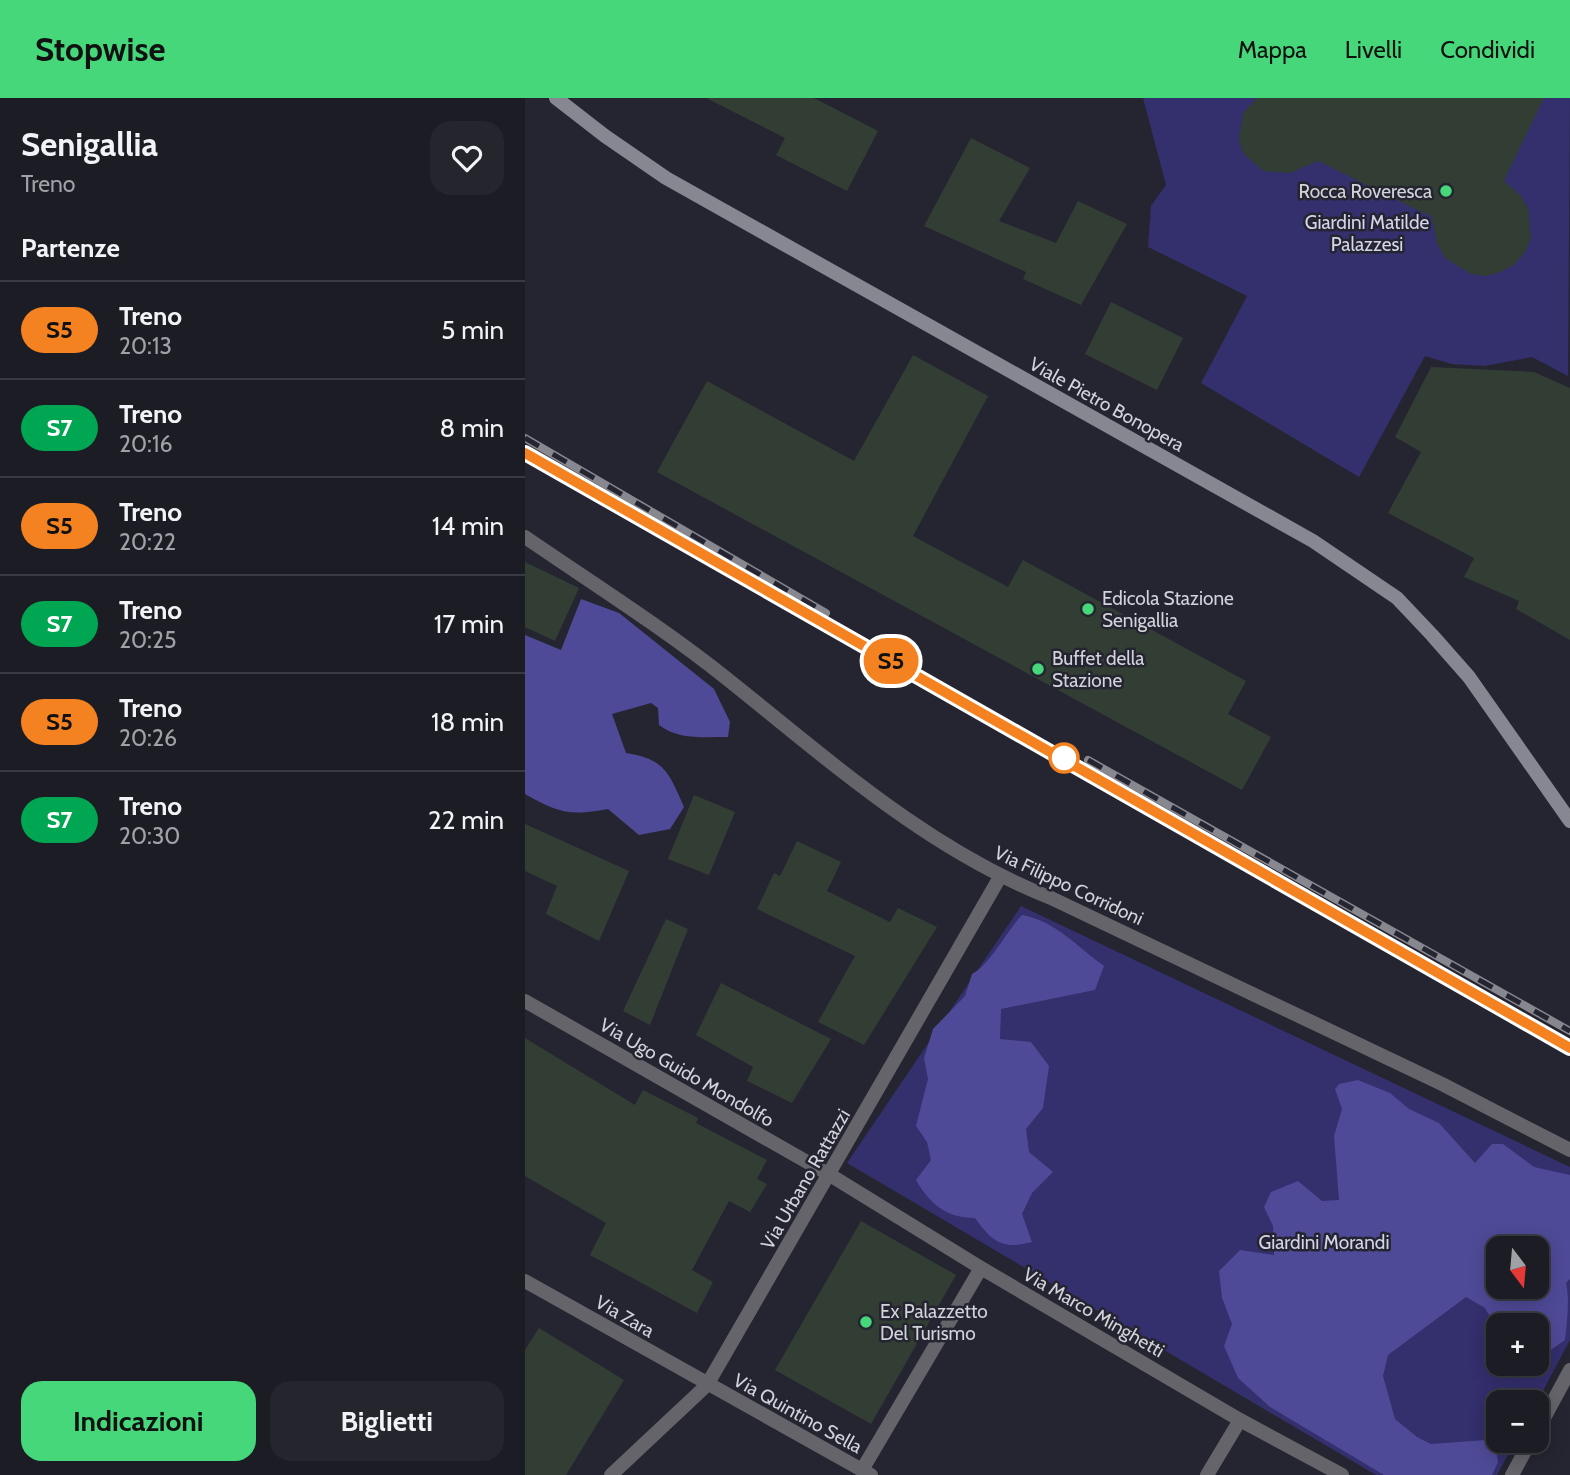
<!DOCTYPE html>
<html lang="it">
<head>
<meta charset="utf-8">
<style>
	body { margin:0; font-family:Cabin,sans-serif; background:#25252d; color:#f1f3f6; height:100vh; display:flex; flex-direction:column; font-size:26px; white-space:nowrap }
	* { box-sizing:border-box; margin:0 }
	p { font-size:23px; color:#a0a1a7 }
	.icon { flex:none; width:38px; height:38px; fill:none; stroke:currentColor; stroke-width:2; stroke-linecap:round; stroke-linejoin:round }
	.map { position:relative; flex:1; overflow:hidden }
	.side { display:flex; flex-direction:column; background:#1c1c25; width:525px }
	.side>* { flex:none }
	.badge { padding:0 14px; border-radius:23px; font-size:24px; line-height:46px }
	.needle { width:46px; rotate:164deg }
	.fabs { position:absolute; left:961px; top:1138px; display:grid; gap:14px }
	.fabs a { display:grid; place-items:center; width:63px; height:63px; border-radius:14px; background:#1c1c25; box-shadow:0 4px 18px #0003,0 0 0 2px #3a3a42; font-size:35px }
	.map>.badge { position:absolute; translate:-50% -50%; box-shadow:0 0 0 4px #fff }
	h2 { padding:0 21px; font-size:26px; line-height:63px }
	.round { display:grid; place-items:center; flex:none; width:74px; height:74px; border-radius:21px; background:#25252d }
	.summary { display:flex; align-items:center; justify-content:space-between; height:119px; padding:0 21px }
	h1 { font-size:33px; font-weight:800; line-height:52px }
	.cta { display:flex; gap:14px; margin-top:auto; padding:14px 21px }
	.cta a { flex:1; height:80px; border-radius:21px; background:#45d77a; color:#111; font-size:28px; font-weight:800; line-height:80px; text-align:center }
	.cta a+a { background:#25252d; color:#f1f3f6 }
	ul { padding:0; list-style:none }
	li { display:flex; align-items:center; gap:21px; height:98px; padding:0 21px; border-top:2px solid #3a3a42 }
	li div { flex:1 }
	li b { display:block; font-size:26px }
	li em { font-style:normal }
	li .badge { min-width:77px; font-weight:700; text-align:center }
	header { display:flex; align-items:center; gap:42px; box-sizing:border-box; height:98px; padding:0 35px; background:#45d77a; color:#111 }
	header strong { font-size:33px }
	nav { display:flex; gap:38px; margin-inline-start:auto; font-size:24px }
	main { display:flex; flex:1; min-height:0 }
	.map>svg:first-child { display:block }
	.green { fill:#342f6d; fill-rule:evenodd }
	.forest { fill:#4f4a97; fill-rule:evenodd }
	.building { fill:#323e34 }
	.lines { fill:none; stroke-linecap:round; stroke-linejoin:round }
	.minor { stroke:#64646a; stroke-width:14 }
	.secondary { stroke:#868791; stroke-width:14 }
	.rail-casing { stroke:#878790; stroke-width:8 }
	.rail { stroke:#252531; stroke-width:5; stroke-dasharray:16; stroke-linecap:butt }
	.line-casing { stroke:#fff; stroke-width:16 }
	.line { stroke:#f58220; stroke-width:10 }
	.poi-dot { fill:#45d77a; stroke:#252531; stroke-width:2.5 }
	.stop-dot { fill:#fff; stroke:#f58220; stroke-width:3.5 }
	.labels { text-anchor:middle; stroke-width:5; stroke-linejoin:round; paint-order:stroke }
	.poi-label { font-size:19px; fill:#d2d2da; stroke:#252531; text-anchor:start }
	.park-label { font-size:19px; fill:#d4d5eb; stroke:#252531 }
	.street-label { font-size:19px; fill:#d2d2da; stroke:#252531 }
</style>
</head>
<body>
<header>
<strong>Stopwise</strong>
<nav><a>Mappa</a><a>Livelli</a><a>Condividi</a></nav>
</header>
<main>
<section class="side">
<div class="summary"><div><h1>Senigallia</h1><p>Treno</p></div><a class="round"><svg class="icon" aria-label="heart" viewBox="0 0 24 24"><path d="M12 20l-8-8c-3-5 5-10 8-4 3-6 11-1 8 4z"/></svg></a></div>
<h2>Partenze</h2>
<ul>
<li><span class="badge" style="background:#f58220;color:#111">S5</span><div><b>Treno</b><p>20:13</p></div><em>5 min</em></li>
<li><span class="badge" style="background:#00a651;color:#fff">S7</span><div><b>Treno</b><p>20:16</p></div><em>8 min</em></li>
<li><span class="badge" style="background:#f58220;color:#111">S5</span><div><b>Treno</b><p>20:22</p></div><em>14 min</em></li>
<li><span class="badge" style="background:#00a651;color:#fff">S7</span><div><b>Treno</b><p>20:25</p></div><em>17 min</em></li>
<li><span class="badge" style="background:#f58220;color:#111">S5</span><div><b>Treno</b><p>20:26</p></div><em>18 min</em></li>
<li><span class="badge" style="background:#00a651;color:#fff">S7</span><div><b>Treno</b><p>20:30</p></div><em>22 min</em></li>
</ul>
<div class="cta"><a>Indicazioni</a><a>Biglietti</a></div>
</section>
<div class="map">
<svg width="1045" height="1377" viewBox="0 0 1045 1377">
	<rect width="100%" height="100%" fill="#252531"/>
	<g class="green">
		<polygon points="618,0 1045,0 1043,278 1007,259 959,268 927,266 900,258 834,379 676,285 722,198 623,149 626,108 641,87"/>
		<path d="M496,808L1045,1069V1242L1012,1304H973V1342H991L972,1377H851L322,1065ZM973,1150H1012V1188H973ZM973,1227H1012V1265H973Z"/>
	</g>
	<g class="forest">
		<path d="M56,501L94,515L189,591L205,624L203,639C179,639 153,642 134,627L133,610L126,605L87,616L101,655C140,661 144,675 159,709L145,731L114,737L83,711C45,718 33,715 0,696V537L36,552Z"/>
		<path d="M497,817C531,823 552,849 579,868L570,892L476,911L475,941L506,944L524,968L518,1010L501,1031L504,1054L528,1074L507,1095L497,1116L507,1144C478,1152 467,1144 450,1120C421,1120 405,1106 391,1082L406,1062L402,1044L391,1028L403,981L399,960L408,931L440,898L447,876C464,868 482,833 497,817Z"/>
		<path d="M833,982L865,995L884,1011L914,1025L950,1065L967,1046H978L1009,1069L1045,1077V1181L1041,1185C1045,1202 1042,1223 1040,1242L1023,1254L1012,1252V1227H973V1232L960,1210L941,1199L863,1257L858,1278L870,1321L892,1339L906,1346L961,1342L971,1351L973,1364L967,1377H859L745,1309L713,1280L699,1248L707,1226L697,1200L694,1173L715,1152L749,1157L748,1128L739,1109L746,1094L773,1083L797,1103L814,1102L809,1038L817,1011L810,991L814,986ZM973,1150H1012V1188H973Z"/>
	</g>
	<g class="building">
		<polygon points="181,0 289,0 353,33 322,93 251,57 260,40"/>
		<polygon points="732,0 1019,0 979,83 995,97 1003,110 1006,140 1000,154 990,166 976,174 961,178 946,176 920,160 912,146 907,119 793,63 765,75 738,73 718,55 714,42 718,15"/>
		<polygon points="446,40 505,70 474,123 531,145 553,103 602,126 556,207 498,181 501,174 399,128"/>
		<polygon points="586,204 658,240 632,292 560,256"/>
		<polygon points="388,257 463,298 388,438 483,489 498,462 721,583 703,616 746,639 717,692 132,374 182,283 329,363"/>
		<polygon points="906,269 1009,274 1045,290 1045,542 991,511 994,503 939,479 949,460 863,415 896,354 870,339"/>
		<polygon points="0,464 54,490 30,543 0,529"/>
		<polygon points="169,697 210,714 184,777 143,761"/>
		<polygon points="0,726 104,773 74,843 21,816 32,788 0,773"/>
		<polygon points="272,743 316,764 302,793 365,824 373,810 412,829 339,947 293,924 330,858 232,811 249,775 255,778"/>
		<polygon points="141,821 163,831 125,927 98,913"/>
		<polygon points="196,885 306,941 267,1005 222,983 228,969 171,937"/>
		<polygon points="0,940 110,1007 118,992 173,1020 171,1025 242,1062 232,1081 242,1086 225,1114 204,1103 167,1172 188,1184 172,1215 65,1157 81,1125 0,1078"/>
		<polygon points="336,1123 431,1177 346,1326 250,1272"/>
		<polygon points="14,1230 99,1282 41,1377 0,1377 0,1252"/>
	</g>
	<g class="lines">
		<g class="minor">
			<path d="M0,439C67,485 137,529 201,580C304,662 402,751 526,800L917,986L1045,1052"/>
			<polyline points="0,903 305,1077 456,1170 715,1322 817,1377"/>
			<polyline points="0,1183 346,1377"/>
			<polyline points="1012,1333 1045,1272"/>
			<polyline points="337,1372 456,1170"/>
			<polyline points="86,1377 182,1287 475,779"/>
			<polyline points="682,1377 715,1322"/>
			<polyline points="987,1377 1006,1342"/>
		</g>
		<polyline class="secondary" points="31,0 80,38 141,80 788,443 872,500 907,537 944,579 1045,723"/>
		<g class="rail-casing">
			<g id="rail">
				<polyline points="0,340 301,515"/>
				<polyline points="0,355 1045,950"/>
				<polyline points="563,662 1045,933"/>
			</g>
		</g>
		<use href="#rail" class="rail"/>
	</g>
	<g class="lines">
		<g class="line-casing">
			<polyline id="line" points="0,355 1045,950"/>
		</g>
		<use href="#line" class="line"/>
	</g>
	<g class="poi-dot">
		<circle cx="921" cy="93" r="7"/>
		<circle cx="563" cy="511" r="7"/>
		<circle cx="513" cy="571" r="7"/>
		<circle cx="341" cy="1224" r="7"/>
	</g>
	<circle class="stop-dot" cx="539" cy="660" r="14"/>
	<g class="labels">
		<g class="poi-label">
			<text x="907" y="100" text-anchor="end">Rocca Roveresca</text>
			<text x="577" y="507">Edicola Stazione<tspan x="577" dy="22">Senigallia</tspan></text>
			<text x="527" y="567">Buffet della<tspan x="527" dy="22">Stazione</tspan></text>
			<text x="355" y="1220">Ex Palazzetto<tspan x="355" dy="22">Del Turismo</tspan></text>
		</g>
		<g class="park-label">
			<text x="842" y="131">Giardini Matilde<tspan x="842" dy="22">Palazzesi</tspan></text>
			<text x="799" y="1151">Giardini Morandi</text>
		</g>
		<g class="street-label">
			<text transform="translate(582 306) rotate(29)" y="7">Viale Pietro Bonopera</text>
			<text transform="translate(544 787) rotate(25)" y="7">Via Filippo Corridoni</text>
			<text transform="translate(162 974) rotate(30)" y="7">Via Ugo Guido Mondolfo</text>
			<text transform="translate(280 1081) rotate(-60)" y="7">Via Urbano Rattazzi</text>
			<text transform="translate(569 1214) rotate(30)" y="7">Via Marco Minghetti</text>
			<text transform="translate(100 1218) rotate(30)" y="7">Via Zara</text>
			<text transform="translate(273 1315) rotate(29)" y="7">Via Quintino Sella</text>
		</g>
	</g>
</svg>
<div class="fabs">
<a><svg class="needle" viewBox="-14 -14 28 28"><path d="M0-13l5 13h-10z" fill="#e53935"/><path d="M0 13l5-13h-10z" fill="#a0a1a7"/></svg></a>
<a>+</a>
<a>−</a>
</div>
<b class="badge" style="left:366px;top:563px;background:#f58220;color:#111">S5</b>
</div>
</main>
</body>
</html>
